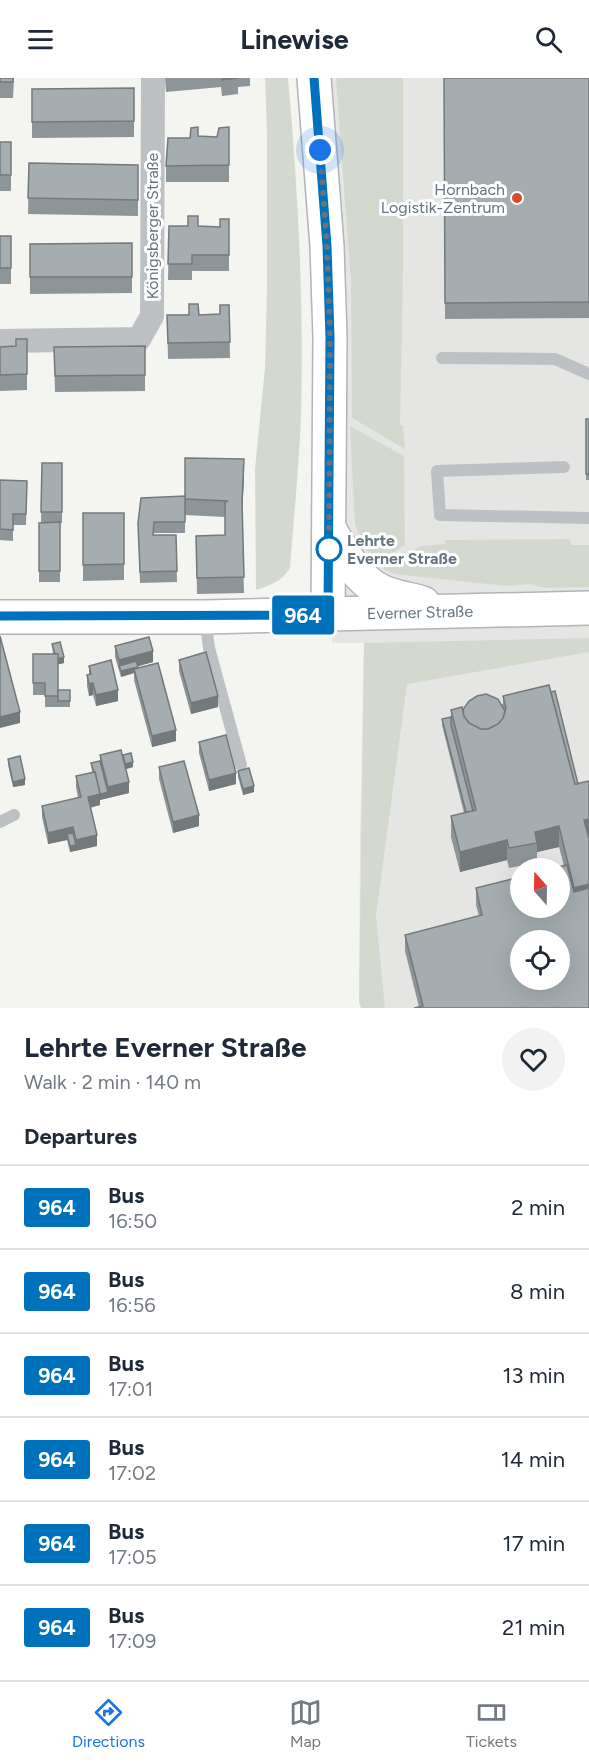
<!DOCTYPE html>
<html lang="en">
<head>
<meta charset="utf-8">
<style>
	body { margin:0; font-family:Figtree,sans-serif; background:#f2f2f3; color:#1f2937; height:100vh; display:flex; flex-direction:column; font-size:22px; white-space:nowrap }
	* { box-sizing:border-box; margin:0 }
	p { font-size:20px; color:#747a83 }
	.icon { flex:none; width:33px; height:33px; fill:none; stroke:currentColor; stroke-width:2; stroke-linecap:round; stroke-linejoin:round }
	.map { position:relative; height:930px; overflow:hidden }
	.panel { display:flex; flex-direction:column; background:#fff; flex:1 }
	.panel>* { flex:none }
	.badge { padding:0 12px; border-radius:4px; font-size:21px; line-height:39px }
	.needle { width:39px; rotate:340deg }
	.buttons { position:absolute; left:510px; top:780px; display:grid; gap:12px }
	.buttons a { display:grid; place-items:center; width:60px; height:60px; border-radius:50%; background:#fff; box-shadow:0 6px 24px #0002; font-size:30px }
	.you { position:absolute; width:30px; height:30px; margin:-15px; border:4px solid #fff; border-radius:50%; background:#1a73e8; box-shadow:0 0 0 9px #1a73e833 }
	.map>.badge { position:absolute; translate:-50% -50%; box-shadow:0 0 0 3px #fff }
	h2 { padding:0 24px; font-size:22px; line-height:54px }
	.round { display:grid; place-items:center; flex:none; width:63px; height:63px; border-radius:32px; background:#f2f2f3 }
	.summary { display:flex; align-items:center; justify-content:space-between; height:102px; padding:0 24px }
	h1 { font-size:28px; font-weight:700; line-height:45px }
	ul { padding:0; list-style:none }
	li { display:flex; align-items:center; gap:18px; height:84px; padding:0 24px; border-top:2px solid #e0e1e3 }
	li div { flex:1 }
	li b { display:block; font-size:22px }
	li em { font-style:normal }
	li .badge { min-width:66px; font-weight:700; text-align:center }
	header { display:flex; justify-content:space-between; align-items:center; height:78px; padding:0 24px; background:#fff; font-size:27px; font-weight:700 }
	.tabs { display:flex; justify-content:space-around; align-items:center; height:84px; border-top:2px solid #e0e1e3; background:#fff; font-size:16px; color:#747a83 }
	.tabs a { display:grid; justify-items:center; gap:3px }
	.tabs .on { color:#1a73e8 }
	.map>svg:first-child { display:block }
	.built { fill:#e5e6e4; fill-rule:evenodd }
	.green { fill:#d4d9d0 }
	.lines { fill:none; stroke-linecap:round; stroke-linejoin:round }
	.secondary-casing { stroke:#b0b5b9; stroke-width:36 }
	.lane { stroke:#bdc1c4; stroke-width:12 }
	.street { stroke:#bdc1c4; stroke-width:24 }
	.secondary { stroke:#fff; stroke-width:33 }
	.wall { fill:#8e9598 }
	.shaded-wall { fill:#74797c }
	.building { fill:#a5adb1; stroke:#74797c; stroke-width:1.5; fill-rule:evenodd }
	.line-casing { stroke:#fff; stroke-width:14 }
	.line { stroke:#0072bc; stroke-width:9 }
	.walk { stroke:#657580; stroke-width:6; stroke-dasharray:0 10.8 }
	.poi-dot { fill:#d94c2b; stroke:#fff; stroke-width:2 }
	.stop-dot { fill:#fff; stroke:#0072bc; stroke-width:3 }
	.labels { text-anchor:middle; stroke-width:6; stroke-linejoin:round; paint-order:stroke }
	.poi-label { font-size:16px; fill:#657580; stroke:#fff; text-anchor:end }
	.street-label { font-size:16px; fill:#657580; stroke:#fff }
	.stop-label { font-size:16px; font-weight:bold; fill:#657580; stroke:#fff; text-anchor:start }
</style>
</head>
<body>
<header><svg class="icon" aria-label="menu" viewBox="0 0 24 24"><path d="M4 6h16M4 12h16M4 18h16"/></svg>Linewise<svg class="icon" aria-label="search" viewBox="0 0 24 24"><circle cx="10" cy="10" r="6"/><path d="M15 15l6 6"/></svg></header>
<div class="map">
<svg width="589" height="930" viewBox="0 0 589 930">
	<rect width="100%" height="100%" fill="#f4f4f0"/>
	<path class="built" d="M309,0H589V930H361L359,923L360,760L364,565H332L330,452ZM520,790H560V830H520ZM520,862H560V902H520Z"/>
	<g class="green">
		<path d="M265,0H288C298,112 304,224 301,336C299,387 294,439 290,490C282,504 270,507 256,512L255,391L265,290L267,210V54Z"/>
		<polygon points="336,0 403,0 403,192 400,347 403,348 405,371 352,340 351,206"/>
		<polygon points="350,348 404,378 405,467 377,484 364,470 355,447"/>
		<polygon points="570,461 571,467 589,467 589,509 544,510 531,506 506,508 394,496 382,491 421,468 445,466 445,462"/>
		<polygon points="589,560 589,574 407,606 376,838 385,930 361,930 359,923 364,565"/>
	</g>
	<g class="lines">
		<g class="secondary-casing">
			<g id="secondary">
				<polyline points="314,0 327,168 330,259 328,537"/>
				<path d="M330,452C343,474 357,502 381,513C394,519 409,521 423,525"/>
				<path id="s1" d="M0,539H205L589,530"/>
			</g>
		</g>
		<g class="lane">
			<polyline points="442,280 555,281 589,296"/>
			<polyline points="564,389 437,393 440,437 589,440"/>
			<polyline points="205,540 209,570 241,687"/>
			<polyline points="0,744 14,737"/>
		</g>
		<polyline class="street" points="0,263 139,261 152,238 153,0"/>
		<use href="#secondary" class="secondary"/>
	</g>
	<g class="wall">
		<polygon points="0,0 14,0 13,20 0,20"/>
		<polygon points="165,0 250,0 250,8 238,9 238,16 222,18 221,9 166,14"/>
		<polygon points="444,0 589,0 589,240 445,241"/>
		<polygon points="134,10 134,59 32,60 32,11"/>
		<polygon points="229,49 229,104 166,104 166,88 190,60 198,58 217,59"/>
		<rect x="0" y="64" width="11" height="49"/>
		<polygon points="29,85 138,87 138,138 28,136"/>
		<polygon points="229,141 229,193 192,193 192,202 168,202 169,148 220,149"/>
		<rect x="0" y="158" width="11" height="48"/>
		<polygon points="132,165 132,215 30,216 30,166"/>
		<polygon points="229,227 230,280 168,281 167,237 220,236"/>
		<polygon points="27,261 27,312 0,313 0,269 16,268"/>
		<polygon points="145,268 145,313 55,314 54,269"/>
		<rect x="586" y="341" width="3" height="61"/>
		<polygon points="42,385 62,385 62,445 60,445 60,504 39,504 39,445 41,445"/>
		<polygon points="244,397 242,435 244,515 197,516 196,458 225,457 225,439 185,437 185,455 154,455 154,457 176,457 177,504 140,505 138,445 185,418"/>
		<polygon points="0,402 27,403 26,447 13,447 13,463 0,462"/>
		<polygon points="83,435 124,435 124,502 83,503"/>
		<polygon points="52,566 64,585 58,586 58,617 70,612 70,629 45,629 45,617 33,617 33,576 53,576"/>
		<polygon points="115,568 153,584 138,588 138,590 176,663 152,669 134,602 134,595 121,599 115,579"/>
		<polygon points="179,582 218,629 191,636 179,593"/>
		<polygon points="89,588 118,623 96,628 93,617 89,618 87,608 87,597 89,597"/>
		<polygon points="551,614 589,930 419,929 405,873 405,857 479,838 476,827 476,810 564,788 559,769 537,774 537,785 509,790 507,782 460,794 451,759 451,738 464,735 442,647 442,641 451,639 451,632 463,633 503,626 503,618"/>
		<polygon points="199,664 236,706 209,713 199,675"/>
		<polygon points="100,677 123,677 133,689 126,691 129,715 100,722 100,727 90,730 97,768 70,774 67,762 48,766 42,739 42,728 78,720 76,709 76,698 92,694 91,685 100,683"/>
		<polygon points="8,681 25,707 13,709 8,687"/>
		<polygon points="159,689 199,748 173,755 159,701"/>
		<polygon points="238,693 254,714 243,717 238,699"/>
	</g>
	<g class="shaded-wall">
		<polygon points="244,381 244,397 242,440 242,424"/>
		<polygon points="153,573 153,584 121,593 119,588 119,582"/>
		<polygon points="64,579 64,585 56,587 56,581"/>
		<polygon points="138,589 138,594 134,591 134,595 121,599 121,593"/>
		<polygon points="93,605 93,617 89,618 89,606"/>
		<polygon points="118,612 118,623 96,628 96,617"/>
		<polygon points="218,618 218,629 191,636 191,625"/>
		<polygon points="20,634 20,645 0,650 0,639"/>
		<polygon points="176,652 176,663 152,669 152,658"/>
		<polygon points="133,684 133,689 123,692 123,686"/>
		<polygon points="236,695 236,706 209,713 209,702"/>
		<polygon points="25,701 25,707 13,709 13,704"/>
		<polygon points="129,704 129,715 108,720 108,709"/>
		<polygon points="254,708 254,714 243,717 243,711"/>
		<polygon points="108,714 108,720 100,722 100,727 88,730 88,719"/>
		<polygon points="199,737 199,748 173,755 173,744"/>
		<polygon points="589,741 589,761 584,742"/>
		<polygon points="559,748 559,769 537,774 537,765 535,754"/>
		<polygon points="73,749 73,760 67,756 67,762 48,766 48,755"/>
		<polygon points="97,757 97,768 70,774 70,768 76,767 76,762"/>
		<polygon points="507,762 507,782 460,794 460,774"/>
		<polygon points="589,806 589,826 574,830 574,810"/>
	</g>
	<g class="building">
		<rect x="0" y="0" width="13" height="4"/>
		<polygon points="222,0 238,0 222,2"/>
		<polygon points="444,0 589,0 589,224 445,225"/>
		<polygon points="134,10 134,43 32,44 32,11"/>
		<polygon points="198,49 198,58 217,59 219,50 229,49 229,87 166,88 168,60 190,60 191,50"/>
		<rect x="0" y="64" width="11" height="33"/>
		<polygon points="29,85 138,87 138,122 28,120"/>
		<polygon points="188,138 198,138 198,148 220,149 220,141 229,141 229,177 192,177 192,186 168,186 169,148 188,148"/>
		<rect x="0" y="158" width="11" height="32"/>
		<polygon points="132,165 132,199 30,199 30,166"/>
		<polygon points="189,226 198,226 199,237 220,236 220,227 229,227 230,264 168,265 167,237 189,237"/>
		<polygon points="16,261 27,261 27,296 0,297 0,269 16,268"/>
		<polygon points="145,268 145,297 55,298 54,269"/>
		<rect x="586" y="341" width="3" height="55"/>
		<polygon points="185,380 244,381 242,424 244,499 197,500 196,458 225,457 225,424 228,423 185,421"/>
		<polygon points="42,385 62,385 62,434 41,434"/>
		<polygon points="0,402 27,403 26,436 13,436 13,452 0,451"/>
		<polygon points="185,418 185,444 154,444 153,457 176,457 177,493 140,494 138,445 141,420"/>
		<polygon points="83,435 124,435 124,486 83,487"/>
		<polygon points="60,444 60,493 39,493 39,445"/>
		<polygon points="0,558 20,634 0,639"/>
		<polygon points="149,559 153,573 119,582 115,568"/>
		<polygon points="60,564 64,579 58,581 58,576 55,576 52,566"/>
		<polygon points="206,574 218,618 191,625 179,582"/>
		<polygon points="33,576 58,576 58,618 45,618 45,605 33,605"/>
		<polygon points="111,582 118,612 96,617 93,605 89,606 87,597 91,596 89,588"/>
		<polygon points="136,583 138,589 121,593 119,588"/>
		<polygon points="158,585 176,652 152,658 134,591"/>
		<polygon points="549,607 575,706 589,703 589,741 584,742 589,761 589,806 574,810 559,748 535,754 537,765 509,770 507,762 460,774 451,738 476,732 451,632 462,629 464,638 469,645 481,651 488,651 498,646 503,640 506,630 503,618"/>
		<rect x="58" y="612" width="12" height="11"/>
		<polygon points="555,613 578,706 575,706 551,614"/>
		<polygon points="486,616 498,621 505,633 503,640 498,646 488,651 481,651 469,645 464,638 463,633 464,630 469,623 477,618"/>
		<polygon points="451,639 451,647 473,733 466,734 442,641"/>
		<polygon points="226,657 236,695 209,702 199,664"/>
		<polygon points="121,672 129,704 108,709 100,677"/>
		<polygon points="131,675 133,684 125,686 123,677"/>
		<polygon points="20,678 25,701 13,704 8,681"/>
		<polygon points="100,683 108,714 99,717 100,716 95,694 94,694 91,685"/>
		<polygon points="184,683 199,737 173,744 159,689"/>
		<polygon points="249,690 254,708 243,711 238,693"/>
		<polygon points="95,694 100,716 88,719 97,757 76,762 73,749 48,755 42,728 81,719 76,698"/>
		<polygon points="73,755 76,767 70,768 67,756"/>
		<path d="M567,787L574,814L589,810V930H414L423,928L405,857L482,837L476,810L520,799V830H560V790H554ZM520,862H560V902H520Z"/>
	</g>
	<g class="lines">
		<g class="line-casing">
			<polyline id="line" points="0,538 328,537 330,259 327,168 314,0"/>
		</g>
		<use href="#line" class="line"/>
		<polyline class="walk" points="320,72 327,168 330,259 329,471"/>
	</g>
	<circle class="poi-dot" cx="517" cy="120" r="6"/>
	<circle class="stop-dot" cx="329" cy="471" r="12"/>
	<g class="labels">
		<g class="poi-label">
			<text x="505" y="117">Hornbach<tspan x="505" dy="18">Logistik-Zentrum</tspan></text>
		</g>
		<g class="street-label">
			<text transform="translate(152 148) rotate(-90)" y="6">Königsberger Straße</text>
			<text dy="6" stroke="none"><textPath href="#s1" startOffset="420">Everner Straße</textPath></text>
		</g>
		<g class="stop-label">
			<text x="347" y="468">Lehrte<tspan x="347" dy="18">Everner Straße</tspan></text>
		</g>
	</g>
</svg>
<div class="buttons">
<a><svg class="needle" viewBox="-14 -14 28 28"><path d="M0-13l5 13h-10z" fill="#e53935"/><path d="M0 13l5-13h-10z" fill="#747a83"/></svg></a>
<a><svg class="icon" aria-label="locate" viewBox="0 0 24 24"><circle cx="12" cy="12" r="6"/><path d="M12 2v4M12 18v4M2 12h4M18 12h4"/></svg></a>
</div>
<div class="you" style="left:320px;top:72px"></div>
<b class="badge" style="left:303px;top:537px;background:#0072bc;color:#fff">964</b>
</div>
<section class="panel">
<div class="summary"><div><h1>Lehrte Everner Straße</h1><p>Walk · 2 min · 140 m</p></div><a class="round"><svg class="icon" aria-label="heart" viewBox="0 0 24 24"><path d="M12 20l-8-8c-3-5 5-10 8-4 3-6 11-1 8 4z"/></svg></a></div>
<h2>Departures</h2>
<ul>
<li><span class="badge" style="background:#0072bc;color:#fff">964</span><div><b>Bus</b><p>16:50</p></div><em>2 min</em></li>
<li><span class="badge" style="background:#0072bc;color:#fff">964</span><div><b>Bus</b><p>16:56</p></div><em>8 min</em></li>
<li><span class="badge" style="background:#0072bc;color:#fff">964</span><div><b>Bus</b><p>17:01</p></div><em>13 min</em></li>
<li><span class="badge" style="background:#0072bc;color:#fff">964</span><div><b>Bus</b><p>17:02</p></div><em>14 min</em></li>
<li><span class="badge" style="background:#0072bc;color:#fff">964</span><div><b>Bus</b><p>17:05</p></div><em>17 min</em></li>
<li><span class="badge" style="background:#0072bc;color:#fff">964</span><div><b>Bus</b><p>17:09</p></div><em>21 min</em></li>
</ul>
</section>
<nav class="tabs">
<a class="on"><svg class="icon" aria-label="directions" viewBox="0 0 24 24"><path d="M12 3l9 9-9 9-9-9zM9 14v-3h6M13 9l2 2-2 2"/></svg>Directions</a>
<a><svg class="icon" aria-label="map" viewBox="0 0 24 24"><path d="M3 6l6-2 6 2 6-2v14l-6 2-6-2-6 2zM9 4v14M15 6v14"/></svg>Map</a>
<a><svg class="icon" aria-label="tickets" viewBox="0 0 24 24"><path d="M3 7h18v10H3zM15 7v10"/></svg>Tickets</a>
</nav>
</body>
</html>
